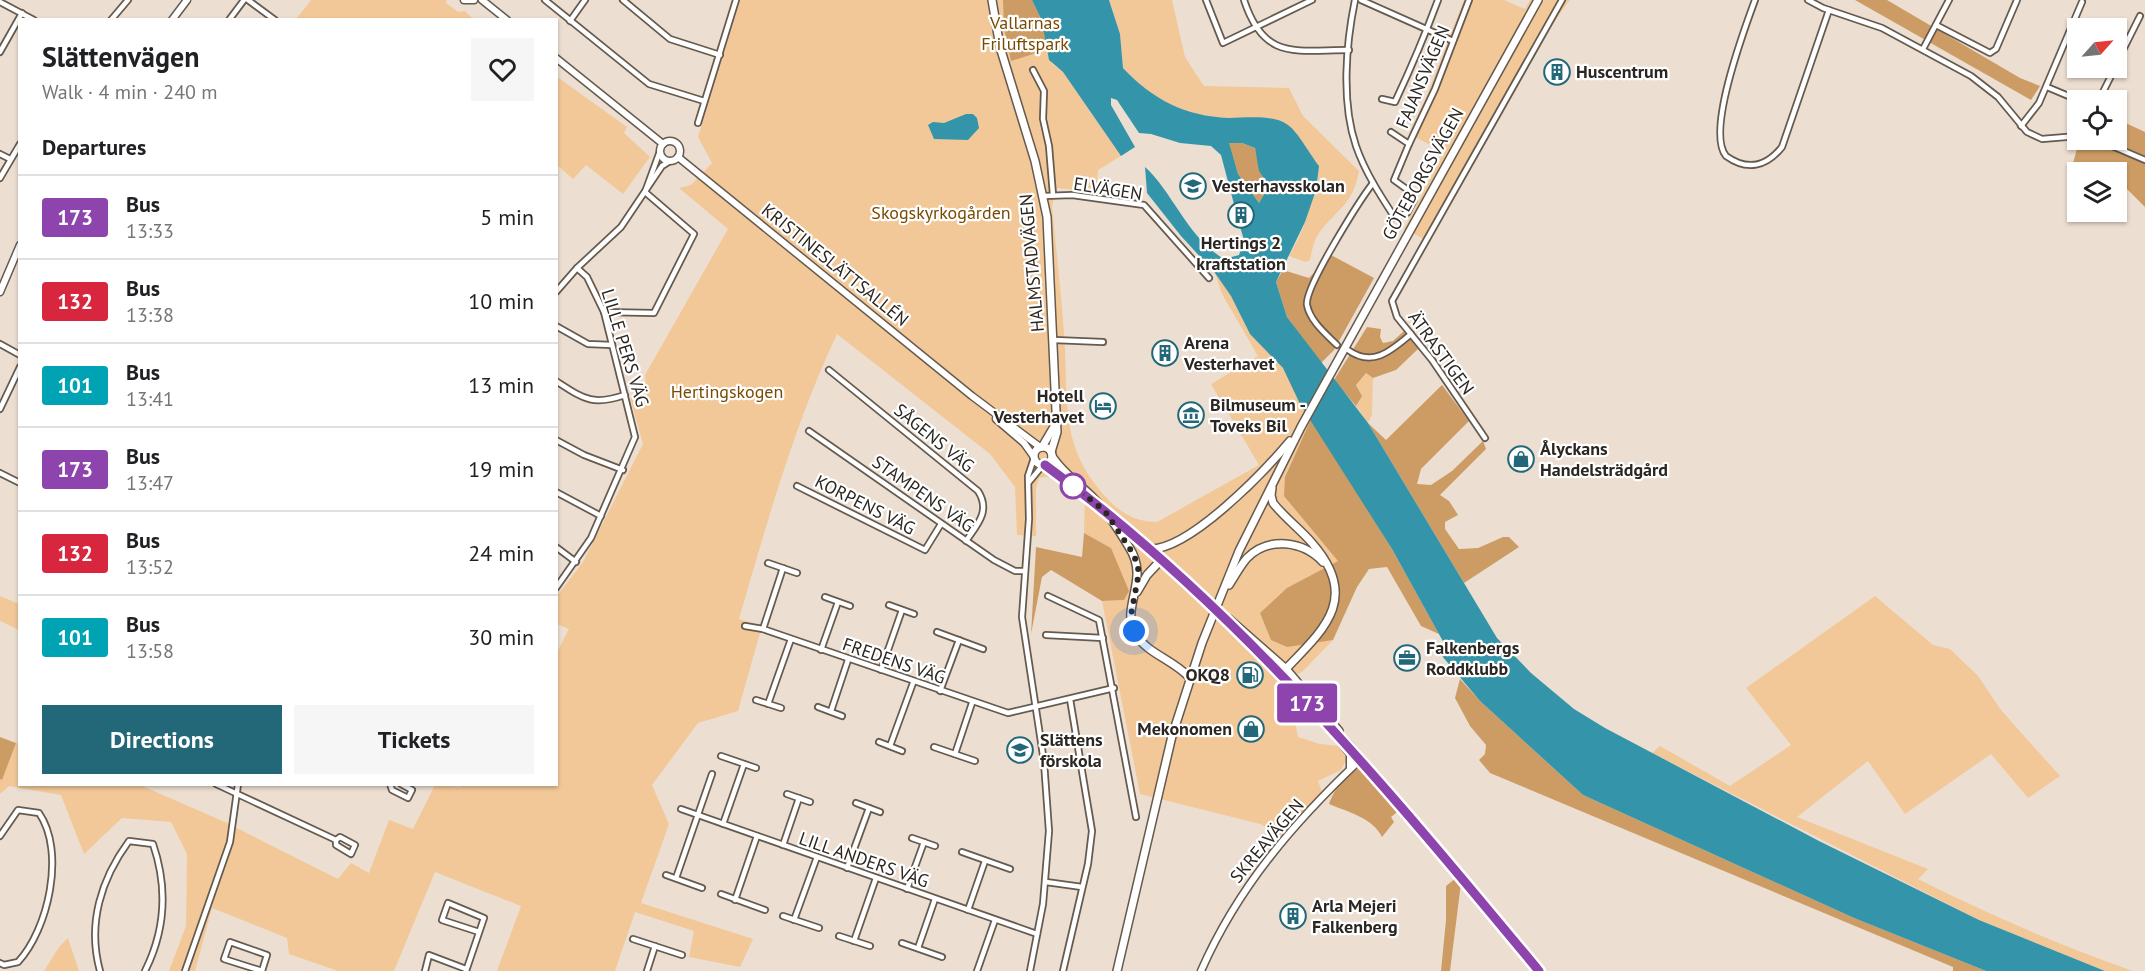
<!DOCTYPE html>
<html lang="en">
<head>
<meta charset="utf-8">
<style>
	body { margin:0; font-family:"PT Sans",sans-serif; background:#f6f6f6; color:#202124; height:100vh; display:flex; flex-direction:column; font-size:22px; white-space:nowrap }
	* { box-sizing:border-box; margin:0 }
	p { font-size:20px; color:#757577 }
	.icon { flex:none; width:33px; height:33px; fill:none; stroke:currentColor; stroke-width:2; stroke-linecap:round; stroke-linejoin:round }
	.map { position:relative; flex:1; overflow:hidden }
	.panel { position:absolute; left:18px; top:18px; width:540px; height:768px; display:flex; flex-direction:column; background:#fff; border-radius:0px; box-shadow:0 2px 4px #0004 }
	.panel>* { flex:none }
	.badge { padding:0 12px; border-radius:4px; font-size:21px; line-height:39px }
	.needle { width:39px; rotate:63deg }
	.tools { position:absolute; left:2067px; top:18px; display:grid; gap:12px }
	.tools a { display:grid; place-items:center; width:60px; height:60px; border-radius:0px; background:#fff; box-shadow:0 2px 4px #0004; font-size:30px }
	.you { position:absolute; width:30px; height:30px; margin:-15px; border:4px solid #fff; border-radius:50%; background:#1a73e8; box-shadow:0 0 0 9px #1a73e833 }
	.map>.badge { position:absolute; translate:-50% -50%; box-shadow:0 0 0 3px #fff }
	h2 { padding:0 24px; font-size:22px; line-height:54px }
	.round { display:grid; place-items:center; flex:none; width:63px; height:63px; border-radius:0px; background:#f6f6f6 }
	.overview { display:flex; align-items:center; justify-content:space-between; height:102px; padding:0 24px }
	h1 { font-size:28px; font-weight:600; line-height:45px }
	.cta { display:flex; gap:12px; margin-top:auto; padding:12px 24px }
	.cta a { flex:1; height:69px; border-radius:0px; background:#236878; color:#fff; font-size:24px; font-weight:600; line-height:69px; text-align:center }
	.cta a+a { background:#f6f6f6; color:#202124 }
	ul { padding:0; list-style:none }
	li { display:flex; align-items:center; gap:18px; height:84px; padding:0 24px; border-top:2px solid #e0e0e0 }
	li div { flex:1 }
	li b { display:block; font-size:22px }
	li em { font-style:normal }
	li .badge { min-width:66px; font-weight:700; text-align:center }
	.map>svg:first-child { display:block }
	.green { fill:#f2c899 }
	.forest { fill:#cd9c65 }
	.water { fill:#3495aa; fill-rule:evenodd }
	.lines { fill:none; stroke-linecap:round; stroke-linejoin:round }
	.minor-casing { stroke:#655a4e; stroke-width:8 }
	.tertiary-casing { stroke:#655a4e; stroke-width:9 }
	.secondary-casing { stroke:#655a4e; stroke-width:10 }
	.minor { stroke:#fff; stroke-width:4.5 }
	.tertiary { stroke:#fff; stroke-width:6 }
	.secondary { stroke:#fff; stroke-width:7 }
	.secondary-bridge-casing { stroke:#655a4e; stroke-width:10; stroke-linecap:butt }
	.secondary-bridge { stroke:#fff; stroke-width:7 }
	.line-casing { stroke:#fff; stroke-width:14 }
	.line { stroke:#8e44ad; stroke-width:9 }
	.walk { stroke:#2b2621; stroke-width:6; stroke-dasharray:0 10.8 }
	.stop-dot { fill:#fff; stroke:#8e44ad; stroke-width:3 }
	.labels { text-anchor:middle; stroke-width:4.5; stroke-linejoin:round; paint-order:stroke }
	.park-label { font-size:18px; fill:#794a01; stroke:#fff }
	.poi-label { font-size:18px; font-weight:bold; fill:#2b2621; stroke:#fff; text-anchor:start }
	.street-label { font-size:18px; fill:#2b2621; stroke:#fff }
</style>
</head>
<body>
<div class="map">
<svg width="2145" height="971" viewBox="0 0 2145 971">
	<rect width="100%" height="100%" fill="#ecdfd1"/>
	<g class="green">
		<polygon points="311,0 447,0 446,3 458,12 465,11 473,19 296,19"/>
		<path d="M740,0H1032L1042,21L1052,64L1063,72L1121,156L1098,170L1096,192L1057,188L1052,206C1056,248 1061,291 1064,334C1069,399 1058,445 1106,497C1120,513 1136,522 1157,522L1259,465L1211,384L1258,356L1222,294L1215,273L1283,368L1311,419L1285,477L1338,561L1326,568L1271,640L1287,646L1333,640L1303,671L1283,683L1303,707L1295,722L1298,737L1320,744L1340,746L1347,758L1341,770L1318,781L1322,792L1280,835L1260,824L1140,794L1102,601L1124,600L1111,548L1084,533L1085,499C1071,488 1058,473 1039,478L1036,488V536L1017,535L1015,487L990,454L837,334C794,425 767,523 739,619L762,626L738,711L698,723L652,785L669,824L641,903L753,939L740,967L689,957L694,931L635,912L615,971H497L521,906L435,872L394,971H338L289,954L287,938L212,908L195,971H169L186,926L187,854L171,822L122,818L84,854L61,795L9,786L0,794V779L16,743L19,744L20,784L140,785L225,822L338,879L351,863L369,873L389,820L413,829L435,785L461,787L462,784H556L557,652L569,629L557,624V596L583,562L643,444L630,398L647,395L645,375L728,229L679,188L691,185L712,163L698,137Z"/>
		<path d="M1109,0H1172L1185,57L1204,86L1289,88L1303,116L1359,171C1353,205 1337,209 1319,233C1314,240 1312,251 1310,260L1306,262L1289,256C1296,242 1307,225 1308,209C1309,191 1303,131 1285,124C1266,116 1247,119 1227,118C1181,114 1154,101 1123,68L1120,34Z"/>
		<polygon points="1464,0 1504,0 1525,9 1530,0 1570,0 1555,20 1424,239 1404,229 1444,152 1409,134 1425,100"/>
		<polygon points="556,76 627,127 624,133 650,157 623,194 586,165 573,179 557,165"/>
		<path d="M1366,373L1373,378L1372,415L1368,423L1356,406C1361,399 1361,392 1356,385Z"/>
		<polygon points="0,596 19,604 19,630 0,621"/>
		<path d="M1875,596L1933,645L1950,649L1978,676L2001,710L2060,776L2028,798L1991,754L1905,814L1868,761L1797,817L1928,869L1918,879C1988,914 2058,945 2133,971H2105L1979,920L1652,753L1660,746L1730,786L1791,745L1746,688Z"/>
		<polygon points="68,938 79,971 44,971 59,947"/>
	</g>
	<g class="forest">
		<polygon points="1003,0 1032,0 1042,21 1049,49 1011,61 1004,28"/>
		<polygon points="1855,0 1887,0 2020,78 2040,86 2031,100"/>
		<polygon points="2071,100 2077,102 2078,140 2116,140 2117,119 2145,132 2145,207 2128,190 2117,182 2116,172 2078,172 2073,163 2078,145 2070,134"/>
		<polygon points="1228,143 1242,143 1255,148 1260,171 1269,186 1259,203 1238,174"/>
		<polygon points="1331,255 1374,278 1334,350 1321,363 1287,317 1276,282 1283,270 1309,278"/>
		<polygon points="1367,327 1381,329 1380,337 1383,343 1393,341 1404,331 1418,349 1396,370 1373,378 1366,373 1356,385 1362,396 1356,406 1334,380"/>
		<polygon points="1442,385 1469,421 1421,469 1417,484 1431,485 1452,471 1483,441 1486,449 1440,495 1449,501 1458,515 1445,522 1445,529 1459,549 1478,548 1503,537 1509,537 1519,547 1464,583 1368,423 1386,440"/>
		<polygon points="1311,419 1392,549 1439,634 1421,626 1387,567 1369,569 1357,587 1333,640 1287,647 1271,640 1260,613 1287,588 1338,561 1284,496 1285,477"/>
		<polygon points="1084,533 1111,548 1129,591 1124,600 1102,601 1051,570 1042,577 1031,634 1036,547 1082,557"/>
		<polygon points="1460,679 1480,701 1583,795 1854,918 1986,971 1953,971 1953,967 1490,773 1479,760 1485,754 1486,745 1470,726 1455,698"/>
		<polygon points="0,737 16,743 2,780 0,779"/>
		<path d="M1361,768L1401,809L1391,817L1394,822L1382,837C1373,818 1348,812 1329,804C1334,790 1346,772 1361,768Z"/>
		<polygon points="1456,878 1461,883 1450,971 1441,971 1446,920 1446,886"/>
	</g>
	<g class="water">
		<path d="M1032,0H1109L1120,34L1123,68C1153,100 1185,116 1229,118C1246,118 1273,114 1288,125C1298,132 1311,156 1319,166L1316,190L1305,222L1276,282L1287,317L1368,423L1497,638L1531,673L1574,709L1605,728L1819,841L1979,920L2105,971H1986L1854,918L1583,795L1480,701L1442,656L1445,645L1392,549L1300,404L1283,368L1250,334L1231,296L1215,273L1181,236L1147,193L1145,167C1172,191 1188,238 1224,259L1239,255L1244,240L1238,220L1245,218L1241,201L1242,211L1238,212L1235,208L1221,155L1211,146L1180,143L1151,134L1139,133L1117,100L1111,98V105L1135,147L1121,156L1063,72L1049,60L1042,21ZM1229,143H1242L1255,148L1259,171L1269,186L1259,203L1238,174Z"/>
		<polygon points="966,114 973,114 977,118 979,128 968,140 934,139 928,125 933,122 944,123"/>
	</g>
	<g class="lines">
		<g class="minor-casing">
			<g id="minor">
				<polyline points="248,0 275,20"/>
				<polyline points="545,0 649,84 704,101"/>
				<polyline points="623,0 670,39 720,55"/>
				<polyline points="1206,0 1223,43 1312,0"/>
				<path d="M1244,0C1264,61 1295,50 1349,50"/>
				<path d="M1355,0C1346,44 1341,102 1356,146C1365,172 1380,195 1395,218L1407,213L1414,200L1412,193L1394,180L1409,144"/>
				<polyline points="1361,0 1453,41"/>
				<path d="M1755,0C1744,30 1706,132 1726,156C1747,171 1766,167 1782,147L1829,10"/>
				<polyline points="1808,0 1823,8 1882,28 1971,76 1998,97 2027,132 2042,139 2078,136"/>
				<polyline points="0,2 34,20"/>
				<polyline points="111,20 128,0"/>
				<polyline points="229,20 244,0"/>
				<polyline points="570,21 585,0"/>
				<polyline points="1936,25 1990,53 1996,49 2017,0"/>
				<polyline points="1923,49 1949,0"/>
				<polyline points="0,52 22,13"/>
				<polyline points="2116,64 2140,16"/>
				<polyline points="1033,70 1044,91 1043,119 1049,146 1053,195"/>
				<polyline points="2047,87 2078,100"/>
				<path d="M1382,99L1395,102C1411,68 1425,35 1438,0"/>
				<polyline points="2099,100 2115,68"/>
				<polyline points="698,123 736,0"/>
				<polyline points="2021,126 2039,103 2082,2"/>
				<polyline points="1391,132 1409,144 1435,89 1469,0"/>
				<polyline points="2098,140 2145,160"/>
				<polyline points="0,154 10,159"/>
				<polyline points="0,178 20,144"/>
				<polyline points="645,192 660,151"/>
				<polyline points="1044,196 1072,195 1144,205 1209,278"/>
				<polyline points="556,292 577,268 621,227 662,166 670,161"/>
				<polyline points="604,312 654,313 694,234 645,192"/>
				<polyline points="556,326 588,344 612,345"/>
				<polyline points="1054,340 1103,342"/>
				<polyline points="0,344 20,355"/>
				<path d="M1337,345C1326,334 1310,321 1307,305C1304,288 1360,200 1373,183"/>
				<path d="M1348,350C1373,368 1392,350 1411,334"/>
				<path d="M829,370L978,491C991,511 977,525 966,541"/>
				<path d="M556,381C584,399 592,406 625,395"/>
				<polyline points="0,409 20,367"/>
				<polyline points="809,431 994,560 1015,571 1025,571"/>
				<polyline points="1485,438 1432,360 1397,317 1392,301 1562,0"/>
				<polyline points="556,440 584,455 623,470"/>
				<polyline points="0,473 20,483"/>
				<polyline points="1029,482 1043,465"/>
				<polyline points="797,486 925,550 941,524"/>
				<polyline points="556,492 601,516"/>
				<polyline points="556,547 576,562"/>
				<polyline points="768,563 797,573"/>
				<polyline points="556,588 591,538 635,437 604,312 587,277 577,268"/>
				<polyline points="1048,596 1099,620 1136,817"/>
				<polyline points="825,597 850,606"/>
				<polyline points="889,605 914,614"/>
				<polyline points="745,626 763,629 1008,713 1114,688"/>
				<polyline points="763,629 783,568"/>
				<polyline points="937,632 983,649"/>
				<polyline points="1046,635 1103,638"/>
				<polyline points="821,650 838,602"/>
				<polyline points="881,670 902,610"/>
				<polyline points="940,691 959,640"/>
				<polyline points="756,700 781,708"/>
				<polyline points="768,704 791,639"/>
				<polyline points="818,707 842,716"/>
				<polyline points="831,711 848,660"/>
				<polyline points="879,742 902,751"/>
				<polyline points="890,746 913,683"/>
				<polyline points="934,747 975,761"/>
				<polyline points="955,754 972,703"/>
				<polyline points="721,756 756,768"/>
				<polyline points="216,784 336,840 340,837 355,845 351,854 336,845 336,840"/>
				<polyline points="390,784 392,790 408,798 412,790 401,784"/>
				<polyline points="787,794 810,802"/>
				<polyline points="856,803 880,812"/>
				<polyline points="681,809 1037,934"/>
				<polyline points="723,824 744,764"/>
				<path d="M0,836L18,810L39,813C66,852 48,930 18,962L4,965L0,963"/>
				<polyline points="912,838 935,846"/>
				<polyline points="783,845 799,798"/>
				<polyline points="962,852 1010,869"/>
				<polyline points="847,868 869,808"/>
				<polyline points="666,875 702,888"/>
				<polyline points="676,878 712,774"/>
				<polyline points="1046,882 1082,887"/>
				<polyline points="907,889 924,842"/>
				<polyline points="721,894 765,910"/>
				<polyline points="735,900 757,836"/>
				<polyline points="968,910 985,861"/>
				<polyline points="783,916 819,928"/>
				<polyline points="794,920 817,857"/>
				<polyline points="839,936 870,946"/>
				<polyline points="633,939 682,955"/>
				<polyline points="854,941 876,878"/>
				<polyline points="902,943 942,957"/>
				<polyline points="918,948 935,899"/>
				<path d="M100,971C87,924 101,879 129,841L153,844C168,888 166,929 145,971"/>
				<polyline points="185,971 230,842 238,784"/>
				<polyline points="262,971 267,955 230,942 224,959 262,971"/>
				<polyline points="425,971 429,955 466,969"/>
				<polyline points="466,971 484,918 448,903 442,920 479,932"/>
				<polyline points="647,971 655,946"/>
				<polyline points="977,971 995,920"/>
				<polyline points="1030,971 1043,904 1049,831 1044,762 1022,617 1029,519 1028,476 1034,458"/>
				<polyline points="1063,971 1088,864 1092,831 1070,699"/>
			</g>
		</g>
		<g class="tertiary-casing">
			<g id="tertiary">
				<polyline points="464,0 474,0"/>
				<polyline points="482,0 507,20"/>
				<polyline points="172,20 187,0"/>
				<polyline points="556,58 663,144"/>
				<circle cx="670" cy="151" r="10"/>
				<polyline points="678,157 972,396 1040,447"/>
				<polyline points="0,292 20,245"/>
				<polyline points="996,419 1024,443 1034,457"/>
				<polyline points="1332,731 1350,754 1350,768"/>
				<path d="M1201,971C1238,887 1294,822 1361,759"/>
			</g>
		</g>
		<g class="secondary-casing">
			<g id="secondary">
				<polyline points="992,0 1000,47 1035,161 1047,217 1057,432 1051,452"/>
				<polyline points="1042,447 1055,425"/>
				<circle cx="1043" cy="456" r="9"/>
				<path d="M1052,456C1063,474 1083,486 1097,502C1109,514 1120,532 1129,547C1151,581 1119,607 1136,635C1148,654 1174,660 1190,678"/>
				<polyline points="1045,465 1092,502"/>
				<path d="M1272,488L1271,495L1273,503C1285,518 1300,529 1312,543C1362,600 1322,631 1281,674"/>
				<polyline points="1110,515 1207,601"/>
				<path d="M1148,549C1188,552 1265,471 1290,441"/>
				<path d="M1229,585C1235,576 1240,566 1247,558C1269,536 1303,541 1323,562"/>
				<polyline points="1137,592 1147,575 1161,560"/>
				<polyline points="1219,612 1349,745 1487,906 1539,971"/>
				<polyline points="1229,619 1286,669 1339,731"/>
				<polyline points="1117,971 1172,736 1202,643 1239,551 1301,427 1538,0"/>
			</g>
		</g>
		<use href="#minor" class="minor"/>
		<use href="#tertiary" class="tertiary"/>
		<use href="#secondary" class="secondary"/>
		<g class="secondary-bridge-casing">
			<polyline id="secondary-bridge" points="1207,601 1219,612"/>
		</g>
		<use href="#secondary-bridge" class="secondary-bridge"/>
	</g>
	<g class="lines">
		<g class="line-casing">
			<path id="line" d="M1045,465C1236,605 1389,790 1539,971"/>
		</g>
		<use href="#line" class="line"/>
		<polyline class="walk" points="1073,486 1105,511 1134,555 1139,572 1131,615 1134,631"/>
	</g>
	<defs>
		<g id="building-ring" transform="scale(1.35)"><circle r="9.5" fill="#fff" stroke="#236878" stroke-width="1.5"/><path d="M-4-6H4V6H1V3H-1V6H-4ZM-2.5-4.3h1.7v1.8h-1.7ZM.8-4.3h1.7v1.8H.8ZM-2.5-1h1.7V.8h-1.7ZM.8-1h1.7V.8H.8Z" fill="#236878"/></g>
		<g id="school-ring" transform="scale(1.35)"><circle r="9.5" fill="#fff" stroke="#236878" stroke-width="1.5"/><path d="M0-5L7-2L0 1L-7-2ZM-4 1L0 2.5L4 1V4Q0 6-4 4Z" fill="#236878"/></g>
		<g id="hotel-ring" transform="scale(1.35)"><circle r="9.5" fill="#fff" stroke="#236878" stroke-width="1.5"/><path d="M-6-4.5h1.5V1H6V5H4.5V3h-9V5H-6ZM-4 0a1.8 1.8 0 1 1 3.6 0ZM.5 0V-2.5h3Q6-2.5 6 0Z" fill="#236878"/></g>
		<g id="museum-ring" transform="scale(1.35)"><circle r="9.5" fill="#fff" stroke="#236878" stroke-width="1.5"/><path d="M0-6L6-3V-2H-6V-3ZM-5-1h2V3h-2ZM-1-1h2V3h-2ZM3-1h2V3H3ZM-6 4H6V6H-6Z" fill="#236878"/></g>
		<g id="shop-ring" transform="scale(1.35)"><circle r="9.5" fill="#fff" stroke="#236878" stroke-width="1.5"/><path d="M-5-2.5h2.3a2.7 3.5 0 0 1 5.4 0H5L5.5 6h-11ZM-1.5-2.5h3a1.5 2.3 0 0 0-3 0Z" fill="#236878"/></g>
		<g id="office-ring" transform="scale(1.35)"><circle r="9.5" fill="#fff" stroke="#236878" stroke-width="1.5"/><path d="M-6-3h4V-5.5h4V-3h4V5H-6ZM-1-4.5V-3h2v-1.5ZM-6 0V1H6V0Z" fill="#236878"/></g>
		<g id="fuel-ring" transform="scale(1.35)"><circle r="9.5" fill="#fff" stroke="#236878" stroke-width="1.5"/><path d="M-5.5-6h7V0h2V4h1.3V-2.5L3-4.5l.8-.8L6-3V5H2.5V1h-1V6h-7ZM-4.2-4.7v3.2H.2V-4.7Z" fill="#236878"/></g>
	</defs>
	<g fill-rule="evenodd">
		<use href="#building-ring" x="1557" y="72"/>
		<use href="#school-ring" x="1193" y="186"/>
		<use href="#building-ring" x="1241" y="215"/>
		<use href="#building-ring" x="1165" y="353"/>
		<use href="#hotel-ring" x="1103" y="406"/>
		<use href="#museum-ring" x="1191" y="415"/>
		<use href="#shop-ring" x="1521" y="459"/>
		<use href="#office-ring" x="1407" y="658"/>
		<use href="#fuel-ring" x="1250" y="675"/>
		<use href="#shop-ring" x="1251" y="729"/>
		<use href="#school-ring" x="1020" y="750"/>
		<use href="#building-ring" x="1293" y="916"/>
	</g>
	<circle class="stop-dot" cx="1073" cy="486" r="12"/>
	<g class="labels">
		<g class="park-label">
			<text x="1025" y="29">Vallarnas<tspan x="1025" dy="21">Friluftspark</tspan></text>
			<text x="941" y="219">Skogskyrkogården</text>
			<text x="727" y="398">Hertingskogen</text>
		</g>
		<g class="poi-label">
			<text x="1576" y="78">Huscentrum</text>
			<text x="1212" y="192">Vesterhavsskolan</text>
			<text x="1241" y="249" text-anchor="middle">Hertings 2<tspan x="1241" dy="21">kraftstation</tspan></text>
			<text x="1184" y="349">Arena<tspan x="1184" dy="21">Vesterhavet</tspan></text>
			<text x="1084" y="402" text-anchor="end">Hotell<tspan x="1084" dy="21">Vesterhavet</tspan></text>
			<text x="1210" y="411">Bilmuseum -<tspan x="1210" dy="21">Toveks Bil</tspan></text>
			<text x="1540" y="455">Ålyckans<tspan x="1540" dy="21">Handelsträdgård</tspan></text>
			<text x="1426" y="654">Falkenbergs<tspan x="1426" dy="21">Roddklubb</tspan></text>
			<text x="1230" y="681" text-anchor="end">OKQ8</text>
			<text x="1232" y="735" text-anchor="end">Mekonomen</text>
			<text x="1040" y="746">Slättens<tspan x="1040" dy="21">förskola</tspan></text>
			<text x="1312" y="912">Arla Mejeri<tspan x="1312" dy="21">Falkenberg</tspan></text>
		</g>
		<g class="street-label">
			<text transform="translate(1423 77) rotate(-67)" y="6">FAJANSVÄGEN</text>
			<text transform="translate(1423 174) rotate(-61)" y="6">GÖTEBORGSVÄGEN</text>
			<text transform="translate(1108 189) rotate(9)" y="6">ELVÄGEN</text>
			<text transform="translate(1032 263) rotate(-95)" y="6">HALMSTADVÄGEN</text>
			<text transform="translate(835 265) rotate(39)" y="6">KRISTINESLÄTTSALLÉN</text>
			<text transform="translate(625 348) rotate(73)" y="6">LILLE PERS VÄG</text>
			<text transform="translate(1441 353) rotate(54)" y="6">ÄTRASTIGEN</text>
			<text transform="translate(934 438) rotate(39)" y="6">SÅGENS VÄG</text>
			<text transform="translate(923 494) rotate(35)" y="6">STAMPENS VÄG</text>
			<text transform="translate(865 505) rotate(27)" y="6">KORPENS VÄG</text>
			<text transform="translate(894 661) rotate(19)" y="6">FREDENS VÄG</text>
			<text transform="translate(1267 841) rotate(-50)" y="6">SKREAVÄGEN</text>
			<text transform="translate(864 860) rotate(19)" y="6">LILL ANDERS VÄG</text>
		</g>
	</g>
</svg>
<div class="tools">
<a><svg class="needle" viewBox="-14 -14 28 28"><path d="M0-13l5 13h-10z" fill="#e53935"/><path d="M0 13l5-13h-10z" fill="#757577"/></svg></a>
<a><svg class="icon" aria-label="locate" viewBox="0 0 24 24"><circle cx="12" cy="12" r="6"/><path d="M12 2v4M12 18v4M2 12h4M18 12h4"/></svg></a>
<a><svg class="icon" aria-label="layers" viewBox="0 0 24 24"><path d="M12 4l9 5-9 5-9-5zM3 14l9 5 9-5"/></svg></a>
</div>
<div class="you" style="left:1134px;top:631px"></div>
<b class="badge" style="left:1307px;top:703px;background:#8e44ad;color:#fff">173</b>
<section class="panel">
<div class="overview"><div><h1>Slättenvägen</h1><p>Walk · 4 min · 240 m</p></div><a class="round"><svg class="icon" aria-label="heart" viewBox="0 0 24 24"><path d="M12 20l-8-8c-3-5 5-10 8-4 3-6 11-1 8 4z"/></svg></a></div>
<h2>Departures</h2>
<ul>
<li><span class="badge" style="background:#8e44ad;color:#fff">173</span><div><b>Bus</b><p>13:33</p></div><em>5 min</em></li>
<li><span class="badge" style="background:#d7263d;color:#fff">132</span><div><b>Bus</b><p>13:38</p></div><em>10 min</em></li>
<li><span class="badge" style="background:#00a3b4;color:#fff">101</span><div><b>Bus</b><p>13:41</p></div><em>13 min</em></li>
<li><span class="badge" style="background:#8e44ad;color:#fff">173</span><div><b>Bus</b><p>13:47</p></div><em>19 min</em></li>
<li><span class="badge" style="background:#d7263d;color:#fff">132</span><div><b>Bus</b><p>13:52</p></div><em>24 min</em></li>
<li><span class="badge" style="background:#00a3b4;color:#fff">101</span><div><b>Bus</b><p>13:58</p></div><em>30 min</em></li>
</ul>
<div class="cta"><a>Directions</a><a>Tickets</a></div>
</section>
</div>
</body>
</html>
